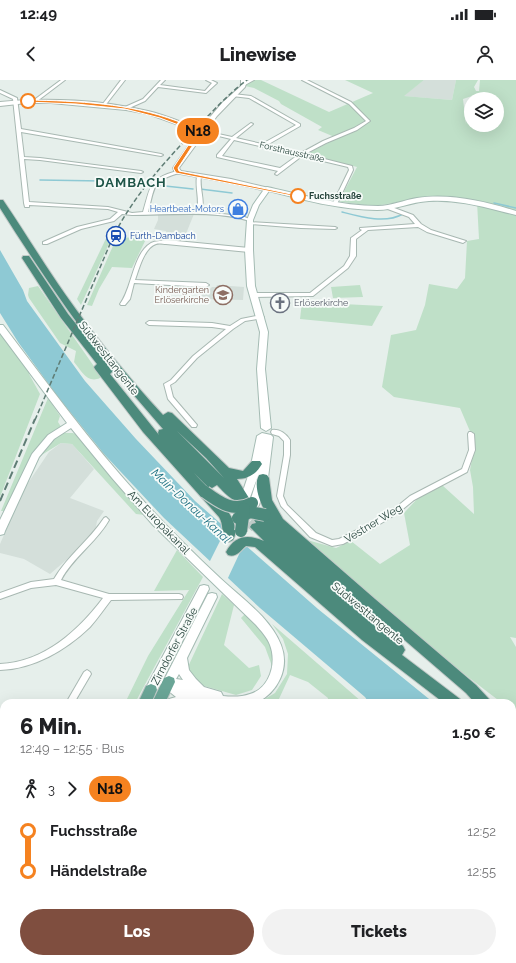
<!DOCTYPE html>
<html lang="de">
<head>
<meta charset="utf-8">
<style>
	body { margin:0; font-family:Raleway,sans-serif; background:#f2f2f2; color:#202124; height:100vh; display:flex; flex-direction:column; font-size:15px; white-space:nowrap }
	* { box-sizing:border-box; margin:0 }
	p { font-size:13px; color:#757577 }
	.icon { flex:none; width:22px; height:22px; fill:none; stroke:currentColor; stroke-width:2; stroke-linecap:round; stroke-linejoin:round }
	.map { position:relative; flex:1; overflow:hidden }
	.panel { position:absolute; left:0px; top:619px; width:516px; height:264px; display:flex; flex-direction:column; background:#fff; border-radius:12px 12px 0 0; box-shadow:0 4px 16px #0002 }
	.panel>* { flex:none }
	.badge { padding:0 8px; border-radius:13px; font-size:14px; line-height:26px }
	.controls { position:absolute; left:464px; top:12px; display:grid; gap:8px }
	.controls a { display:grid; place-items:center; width:40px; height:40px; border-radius:50%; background:#fff; box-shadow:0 4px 16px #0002; font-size:20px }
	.map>.badge { position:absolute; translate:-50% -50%; box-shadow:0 0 0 2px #fff }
	.legs { display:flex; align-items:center; gap:6px; height:44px; padding:0 20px; font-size:13px }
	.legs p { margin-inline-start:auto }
	.overview { display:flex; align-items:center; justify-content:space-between; height:68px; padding:0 20px }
	h1 { font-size:22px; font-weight:800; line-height:30px }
	.cta { display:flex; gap:8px; margin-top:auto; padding:8px 20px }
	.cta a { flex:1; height:46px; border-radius:24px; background:#7f4e3f; color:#fff; font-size:16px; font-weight:800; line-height:46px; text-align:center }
	.cta a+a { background:#f2f2f2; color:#202124 }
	ul { padding:0 20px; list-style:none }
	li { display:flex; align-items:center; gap:14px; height:40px; font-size:15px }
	li i { display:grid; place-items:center; width:6px; height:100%; margin:0 5px; background:currentColor }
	li i::after { content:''; width:10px; height:10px; margin:-5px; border:3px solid; border-radius:50%; background:#fff }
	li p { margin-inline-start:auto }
	li:first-child i { background:linear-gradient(#0000 50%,currentColor 0) }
	li:last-child i { background:linear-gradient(currentColor 50%,#0000 0) }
	.status { display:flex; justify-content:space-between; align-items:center; height:28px; padding:0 20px; background:#fff; direction:ltr }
	.status svg { height:11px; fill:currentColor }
	header { display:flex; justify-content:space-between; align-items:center; height:52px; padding:0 20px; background:#fff; font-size:18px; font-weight:800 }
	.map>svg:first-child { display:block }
	.built { fill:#d4dfda }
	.green { fill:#bfe0c8; fill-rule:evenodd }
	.water { fill:#8ec9d4 }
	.pier { fill:#e6efeb }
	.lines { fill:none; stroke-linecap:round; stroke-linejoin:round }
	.stream { stroke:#8ec9d4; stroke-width:1.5 }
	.trunk-tunnel { stroke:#bfccc8; stroke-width:12; stroke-dasharray:12 6; stroke-linecap:butt }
	.minor-casing { stroke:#a8b8b2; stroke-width:2 }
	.tertiary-casing { stroke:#a8b8b2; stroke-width:2 }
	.secondary-casing { stroke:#a4bbb3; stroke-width:2 }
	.primary-casing { stroke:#c2cac8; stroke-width:2 }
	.trunk-casing { stroke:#c2cac8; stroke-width:2 }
	.minor { fill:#fff; fill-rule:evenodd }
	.tertiary { fill:#fff; fill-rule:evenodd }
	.secondary { fill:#fff; fill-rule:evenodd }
	.primary { fill:#6aa596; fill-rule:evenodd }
	.trunk { fill:#4c8a7c; fill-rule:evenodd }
	.rail-far1 { stroke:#5f7d75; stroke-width:1.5; stroke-dasharray:5 2.5; stroke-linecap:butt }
	.rail { stroke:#5f7d75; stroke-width:2; stroke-dasharray:8 4; stroke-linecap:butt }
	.trunk-bridge-casing { stroke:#c2cac8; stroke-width:14; stroke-linecap:butt }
	.trunk-bridge { stroke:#4c8a7c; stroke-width:12 }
	.line-1 { fill:#f58220; stroke:#fff }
	.stop-1-dot { fill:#fff; stroke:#f58220; stroke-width:2 }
	.labels { text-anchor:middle; stroke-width:3.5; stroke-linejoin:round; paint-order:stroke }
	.far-street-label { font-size:9px; fill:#24423a; stroke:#f7fbf9 }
	.far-stop-label { font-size:9px; font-weight:bold; fill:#24423a; stroke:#f7fbf9; text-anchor:start }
	.far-shop-label { font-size:9px; fill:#366cbe; stroke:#f7fbf9; text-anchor:end }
	.far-transit-label { font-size:9px; fill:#164399; stroke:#f7fbf9; text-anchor:start }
	.far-education-label { font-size:9px; fill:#785e54; stroke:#f7fbf9; text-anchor:end }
	.far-worship-label { font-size:9px; fill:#5b616d; stroke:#f7fbf9; text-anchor:start }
	.street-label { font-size:11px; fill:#24423a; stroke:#f7fbf9 }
	.water-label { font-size:12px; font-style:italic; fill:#1c6f80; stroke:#f7fbf9 }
	.far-district-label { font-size:13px; font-weight:bold; letter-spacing:1px; fill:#1f5548; stroke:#f7fbf9 }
</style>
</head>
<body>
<div class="status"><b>12:49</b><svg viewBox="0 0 49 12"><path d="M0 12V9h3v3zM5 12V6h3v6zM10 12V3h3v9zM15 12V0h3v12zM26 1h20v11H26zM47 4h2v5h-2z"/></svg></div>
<header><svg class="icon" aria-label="back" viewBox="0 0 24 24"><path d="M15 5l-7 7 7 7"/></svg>Linewise<svg class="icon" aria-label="person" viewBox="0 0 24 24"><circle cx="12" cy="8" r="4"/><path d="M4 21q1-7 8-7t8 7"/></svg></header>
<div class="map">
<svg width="516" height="883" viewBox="0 0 516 883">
	<rect width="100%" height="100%" fill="#e6efeb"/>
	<g class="built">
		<polygon points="424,0 456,0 452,20 403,16"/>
		<polygon points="158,134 194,134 183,161 166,159 168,156 166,151 154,149 158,140"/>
		<polygon points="217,205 244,207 243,220 201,219 202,211 208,211 212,207 216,207"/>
		<polygon points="61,363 72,364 94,389 70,418 104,431 97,441 95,452 86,463 50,494 24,479 0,473 0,464 24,409 49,372"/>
	</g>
	<g class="green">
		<path d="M254,0H261L329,32L373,13L345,0H424L404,16L452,20L456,0H478L474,7L476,11H479L480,0H516V558L510,557L516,567V633L512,630V623H502L416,557L307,460L336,468L351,461L380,484L410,465L404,433L418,418L442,405L474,434L473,407L470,390L475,363L460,328L394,317L382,307L391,255L416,250L425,225L429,204L457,209L465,198L467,161L479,159L477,122L419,119L374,126L342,122L339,121L357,87L307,74L337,58L318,50L322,47L281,24L279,21L254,8L245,6L246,4ZM478,14V16L473,19H497V45H471V20L468,22L466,44L463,19Z"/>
		<polygon points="112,146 117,146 81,225 77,219"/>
		<polygon points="121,157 146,159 132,188 112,187 99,209 92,226 87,225 116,159 120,159"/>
		<polygon points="360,205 363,217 333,218 331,207"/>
		<path d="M38,206L100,295V298C87,304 81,290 74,282L76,271L60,263L29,218L28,215L29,208Z"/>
		<polygon points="302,222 383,226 372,246 300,239"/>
		<polygon points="0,252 30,292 29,294 40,314 0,417"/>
		<polygon points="48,318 60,336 58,342 65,353 73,353 79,357 145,435 136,434 72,364 61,363 27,384 5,431 1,431"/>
		<polygon points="177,470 203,497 135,623 125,623 148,576 189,510 154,511"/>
		<polygon points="222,514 234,525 224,565 249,588 259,585 261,596 252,610 236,615 201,605 186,591"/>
		<path d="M245,534C260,550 275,562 272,586L265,567L241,538Z"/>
		<polygon points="272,544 362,622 362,623 327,623 328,618 308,602 290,595 278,621 274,623 258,623 275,613 287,594 288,574 283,559"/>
	</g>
	<g class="water">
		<polygon points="0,170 23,210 27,221 85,301 136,359 195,421 318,529 434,623 369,623 365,617 260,528 164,438 104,374 58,317 18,262 0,233"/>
		<polygon points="512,685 516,688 516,744 512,741"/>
	</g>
	<polygon class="pier" points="225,446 247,465 242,468 227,500 209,483 224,453"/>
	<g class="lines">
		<g class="stream">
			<polyline points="40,100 102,101"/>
			<polyline points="156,105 193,109"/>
			<polyline points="200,109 232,113"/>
			<polyline points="494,123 516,128"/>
			<path d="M342,132C361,137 385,144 403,134"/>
		</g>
		<polyline class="trunk-tunnel" points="237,429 256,447"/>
		<g class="minor-casing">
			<g id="minor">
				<polygon points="61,0 65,0 36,22 34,22 34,20"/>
				<polygon points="121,0 125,0 104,27 102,27 102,25"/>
				<polygon points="161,0 165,0 160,5 205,11 212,3 206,0 211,0 217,3 206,13 158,7 145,21 127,29 125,29 125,27 143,19"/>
				<polygon points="249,0 254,0 245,5 242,4"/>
				<path d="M302,0H307L351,22L370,41L357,50L326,63L305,74L352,86L353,90L337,124L333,123L349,90L348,87L302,76L277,95L275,94L278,91L217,77V75L231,59L198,51L200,50L232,57L251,43L253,44L252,45L236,58L262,64L296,45L249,18L232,16V14H233L251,16L300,44V46L267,65L301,73L323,61L354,48L366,41L349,24ZM234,60L298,75L280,88L222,76Z"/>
				<path d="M0,10L17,18L21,49L161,74L163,75L161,76L21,52L24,77L40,78L141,91L143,92L141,93L40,80L24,79L29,122L108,127L132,133L143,132C151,106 148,99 177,91H179V93C151,101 155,107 148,132H197C200,119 195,108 197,96L199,95L201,96C199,108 205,119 202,132L242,136L252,140L250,141C214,130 170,135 132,135L122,134L114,141L81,149L47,164H43V162L77,147L110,139L118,132L108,129L29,125V127H25L24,123L13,19L0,13Z"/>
				<polygon points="385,126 389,126 413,135 421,144 431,150 466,161 463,163 427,152 418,147 368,150 356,159 356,176 348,188 313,216 253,217 250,215 253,213 310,213 344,186 350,176 351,158 362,150 360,149 360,148 415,144 409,137 385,128"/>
				<polygon points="248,142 335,147 337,148 335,149 301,148 250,144 248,143"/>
				<path d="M166,160L249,168L252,170L249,172L166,164C163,164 159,163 156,164C144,168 139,189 135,200L206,203L209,205L206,207L134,203L130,219L125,225H121L120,224C132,209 133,173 151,163C155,161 161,161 166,160Z"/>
				<polygon points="261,235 264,237 263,238 245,241 233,249 197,278 175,302 170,305 173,317 197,345 196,347 192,347 168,319 164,304 171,300 193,276 226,249 212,247 149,245 146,243 149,241 212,243 230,246 241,239"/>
				<path d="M272,350C280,349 286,354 290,360V375L283,416L287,425L316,453L332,460L339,459L371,443L394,429L410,416L462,389L469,370L468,354L469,352H471L474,354L475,370L467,392L414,420L398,433L375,447L343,464L332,466L310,457L281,426L277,416L284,375V361L279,356L272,354L271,352Z"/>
				<path d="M106,437L109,440C96,463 73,477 61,500L109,514H179L182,515L183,517L182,519L111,520C104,529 98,538 90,547C66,570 34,589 0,590V584C44,582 78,551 103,518L56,505L31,508L0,519V513L31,502L54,499C67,476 89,461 104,438Z"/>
				<polygon points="87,590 90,592 91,594 74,623 66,623 84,592"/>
				<polygon points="0,670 4,672 4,680 0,678"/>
				<polygon points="4,732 4,743 0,745 0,734"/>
			</g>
		</g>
		<g class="tertiary-casing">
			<path id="tertiary" d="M241,0H247L245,7L217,36L179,88L181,91L231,99L269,108L270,109L267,111L231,103L175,93L173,88L198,52L148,34L126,30L51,23H27L0,26V22C47,17 103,20 148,31C166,35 183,43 200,49L222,23L241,6Z"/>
		</g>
		<g class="secondary-casing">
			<g id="secondary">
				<path d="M267,107C303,115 341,126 378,126C391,126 404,120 417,118C450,113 484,121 516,131V135C487,128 459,119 429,121C411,122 395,130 377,130C341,130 304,120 269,111L259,125L253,140V170L255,206L268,252L265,289L271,348L266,351L261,348L257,289L260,252L247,206L245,170L247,140L253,125L265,108Z"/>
				<path d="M0,245H3C47,303 90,362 139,416C165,445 192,472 220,498C241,518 270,537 281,565C290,588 278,613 256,623H167L169,619L176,617L160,604L155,614L151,615L147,614L145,610L147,606L200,506L204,505L208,506L209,509L163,599L165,598L208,514L212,513L216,514L217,517L187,578L189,590L196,599L204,607L221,612L223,616C232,617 242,617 250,614C270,608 277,583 270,565C267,557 261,551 256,545L153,445L112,398L71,348L54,359L39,377L5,451L4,454L0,455V440L32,374L48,355L67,343L0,253ZM179,594L183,600L176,599Z"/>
				<polygon points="262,353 271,355 273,357 268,398 259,425 257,428 251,428 249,425 259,393 249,420 246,421 241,417 250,390 257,356"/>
			</g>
		</g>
		<g class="primary-casing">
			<g id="primary">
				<polygon points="169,596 174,598 175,602 165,623 152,623 164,598"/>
				<polygon points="151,604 156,606 157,610 151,623 138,623 146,606"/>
				<polygon points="4,855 4,876 0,878 0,857"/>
				<polygon points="4,876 4,879 19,879 17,883 1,883"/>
			</g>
		</g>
		<g class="trunk-casing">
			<g id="trunk">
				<path d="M0,120H3C24,151 44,184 65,214C95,257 128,297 163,335L168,332L172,333L229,388L243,391L252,381H260L262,384C256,394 249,399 237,399L249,418L247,421C234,425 226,414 217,405L212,408L208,407L194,393C207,408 245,439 233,460L229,462L225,460C221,453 224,445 219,437L143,352L95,289L94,287L97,284L61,238L22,178L23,176H29L68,234L108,284C69,234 34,182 0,128ZM113,291L163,349L159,350L158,353L159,355L110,294ZM177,351L206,378L224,398Z"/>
				<path d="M263,394L267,395L269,398L272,420L283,439L375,519L476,605L489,619L491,623H475L466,613L379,538L378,541L374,542L403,566L405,570L402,575L460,619L462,623H444L362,560L255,467L246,466C240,471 236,478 228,475L226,472C235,455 248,454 264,461L250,447L252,444L256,443L253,438L255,435L265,431C260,422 253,405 259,395Z"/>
				<polygon points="512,640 516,642 516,668 512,666"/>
			</g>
		</g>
		<use href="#minor" class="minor"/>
		<use href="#tertiary" class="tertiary"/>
		<use href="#secondary" class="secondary"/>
		<use href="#primary" class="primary"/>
		<use href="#trunk" class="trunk"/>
		<path class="rail-far1" d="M35,340L113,157C133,117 162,85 192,53C210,34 227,15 247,0"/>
		<polyline class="rail" points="0,421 35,339"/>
		<g class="trunk-bridge-casing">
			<g id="trunk-bridge">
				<path d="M205,412C220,423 234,433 252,423"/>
				<polyline points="238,438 250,432 265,435"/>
				<polyline points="241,451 244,429"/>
			</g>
		</g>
		<use href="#trunk-bridge" class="trunk-bridge"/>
	</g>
	<path class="line-1" d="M28,20C78,21 129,23 177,41C185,44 195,46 202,51L178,88L179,91L301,116L298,117L176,93L173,88L197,52L160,38L125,29L76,24L26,22Z"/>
	<defs>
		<g id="shop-ring" transform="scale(1)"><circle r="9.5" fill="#f7fbf9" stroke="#3f7fe0" stroke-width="1.5"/><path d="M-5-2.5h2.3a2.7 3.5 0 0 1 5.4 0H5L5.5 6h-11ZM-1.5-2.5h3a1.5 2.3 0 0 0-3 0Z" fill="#3f7fe0"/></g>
		<g id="station-ring" transform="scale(1)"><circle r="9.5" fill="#f7fbf9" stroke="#1a4fb4" stroke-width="1.5"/><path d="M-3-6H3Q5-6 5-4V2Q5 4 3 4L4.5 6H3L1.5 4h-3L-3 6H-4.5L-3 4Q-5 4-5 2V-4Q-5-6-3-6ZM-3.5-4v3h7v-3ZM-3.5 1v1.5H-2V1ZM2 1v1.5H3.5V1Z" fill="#1a4fb4"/></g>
		<g id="school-ring" transform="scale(1)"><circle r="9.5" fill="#f7fbf9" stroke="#8d6e63" stroke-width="1.5"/><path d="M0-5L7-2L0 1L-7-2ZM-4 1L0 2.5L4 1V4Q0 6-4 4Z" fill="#8d6e63"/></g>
		<g id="church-ring" transform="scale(1)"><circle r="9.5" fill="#f7fbf9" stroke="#6b7280" stroke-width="1.5"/><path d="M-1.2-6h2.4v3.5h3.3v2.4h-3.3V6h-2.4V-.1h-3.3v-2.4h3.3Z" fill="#6b7280"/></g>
	</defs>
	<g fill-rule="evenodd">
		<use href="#shop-ring" x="238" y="129"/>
		<use href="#station-ring" x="116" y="156"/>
		<use href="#school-ring" x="223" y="215"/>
		<use href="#church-ring" x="280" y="223"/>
	</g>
	<g class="stop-1-dot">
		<circle cx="28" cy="21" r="7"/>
		<circle cx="298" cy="116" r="7"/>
	</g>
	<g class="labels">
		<g class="far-street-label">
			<text transform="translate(292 72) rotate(13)" y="3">Forsthausstraße</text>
		</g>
		<g class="far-stop-label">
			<text x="309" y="119">Fuchsstraße</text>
		</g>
		<g class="far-shop-label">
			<text x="224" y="132">Heartbeat-Motors</text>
		</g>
		<g class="far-transit-label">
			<text x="130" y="159">Fürth-Dambach</text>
		</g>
		<g class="far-education-label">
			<text x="209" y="213">Kindergarten<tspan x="209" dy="10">Erlöserkirche</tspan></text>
		</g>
		<g class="far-worship-label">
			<text x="294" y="226">Erlöserkirche</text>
		</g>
		<g class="street-label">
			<text transform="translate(109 278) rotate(52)" y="4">Südwesttangente</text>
			<text transform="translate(159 442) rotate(46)" y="4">Am Europakanal</text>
			<text transform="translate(373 443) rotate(-31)" y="4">Vestner Weg</text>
			<text transform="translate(368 533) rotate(40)" y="4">Südwesttangente</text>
			<text transform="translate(174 566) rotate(-62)" y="4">Zirndorfer Straße</text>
		</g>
		<g class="water-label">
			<text transform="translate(191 426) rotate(43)" y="4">Main-Donau-Kanal</text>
		</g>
		<g class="far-district-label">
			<text x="131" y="107">DAMBACH</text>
		</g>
	</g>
</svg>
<div class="controls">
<a><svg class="icon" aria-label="layers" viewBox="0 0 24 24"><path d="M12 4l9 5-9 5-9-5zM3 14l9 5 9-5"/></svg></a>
</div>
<b class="badge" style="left:198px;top:51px;background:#f58220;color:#111">N18</b>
<section class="panel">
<div class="overview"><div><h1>6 Min.</h1><p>12:49 – 12:55 · Bus</p></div><b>1.50 €</b></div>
<div class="legs"><svg class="icon" aria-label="walk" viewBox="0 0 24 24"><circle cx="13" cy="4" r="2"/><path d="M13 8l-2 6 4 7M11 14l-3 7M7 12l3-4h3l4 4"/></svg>3<svg class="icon" aria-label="forward" viewBox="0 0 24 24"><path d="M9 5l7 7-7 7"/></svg><b class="badge" style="background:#f58220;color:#111">N18</b></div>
<ul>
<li><i style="color:#f58220"></i><b>Fuchsstraße</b><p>12:52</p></li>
<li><i style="color:#f58220"></i><b>Händelstraße</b><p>12:55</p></li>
</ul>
<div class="cta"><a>Los</a><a>Tickets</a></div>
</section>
</div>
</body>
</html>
